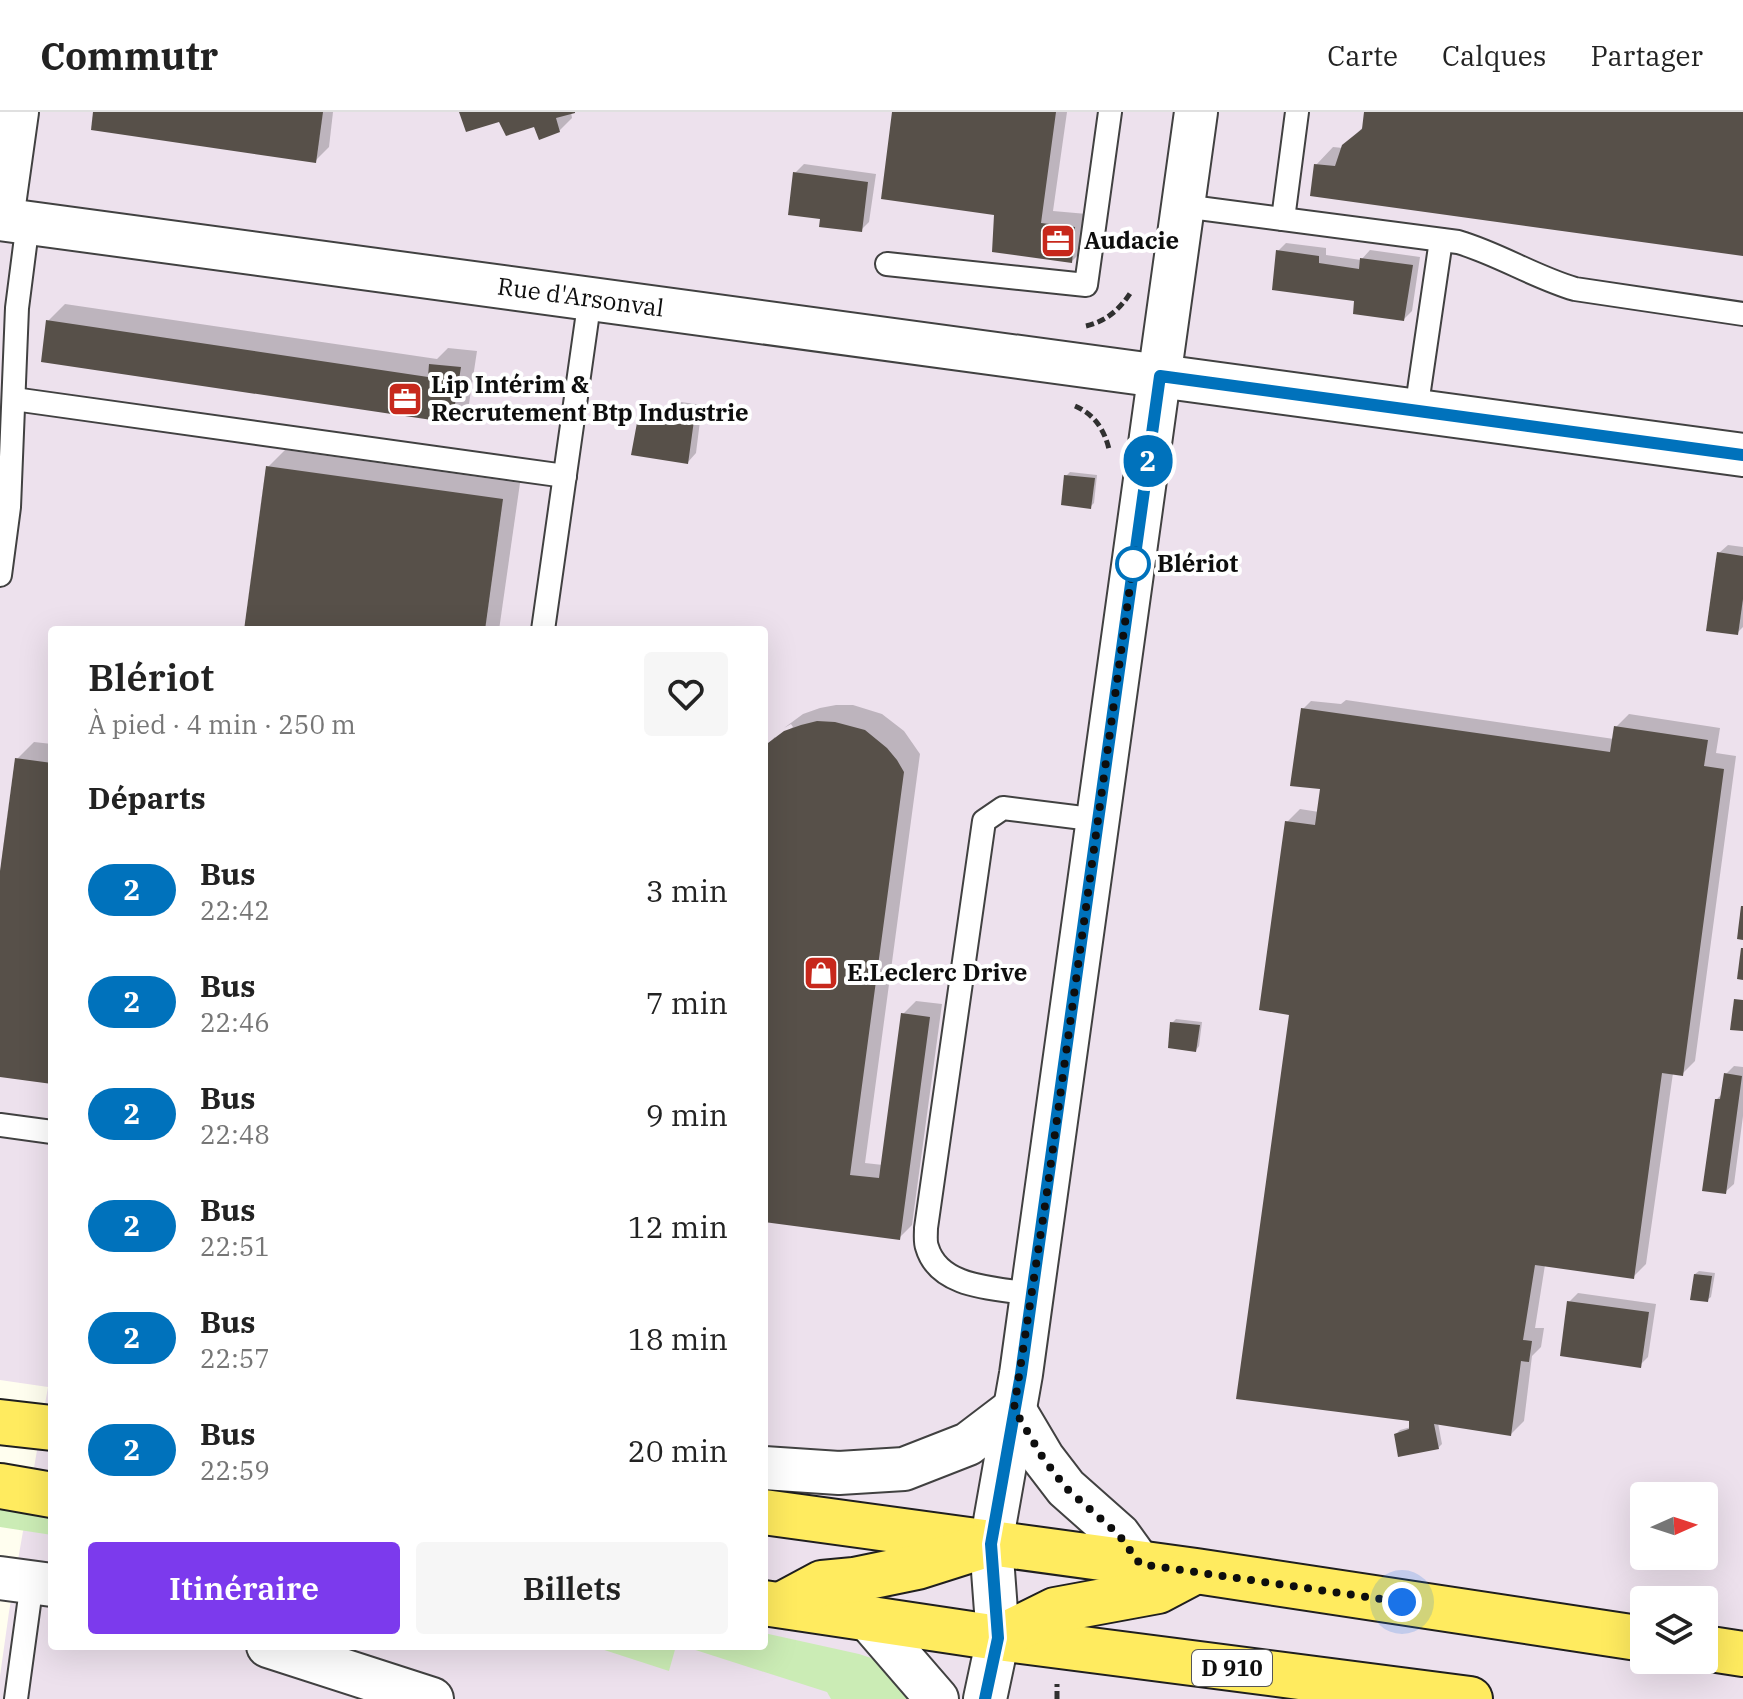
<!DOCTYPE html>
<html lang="fr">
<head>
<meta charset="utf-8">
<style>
	body { margin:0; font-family:"IBM Plex Serif",serif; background:#f6f6f6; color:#222; height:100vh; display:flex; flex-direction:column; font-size:30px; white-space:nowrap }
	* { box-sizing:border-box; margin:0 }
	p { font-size:26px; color:#767676 }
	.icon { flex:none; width:44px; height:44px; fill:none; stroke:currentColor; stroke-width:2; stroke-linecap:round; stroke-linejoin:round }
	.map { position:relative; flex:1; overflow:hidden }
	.details { position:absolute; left:48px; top:514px; width:720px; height:1024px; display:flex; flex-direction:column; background:#fff; border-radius:8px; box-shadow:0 8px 32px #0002 }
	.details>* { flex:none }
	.badge { padding:0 16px; border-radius:26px; font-size:28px; line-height:52px }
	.needle { width:52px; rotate:87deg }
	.fabs { position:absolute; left:1630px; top:1370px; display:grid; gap:16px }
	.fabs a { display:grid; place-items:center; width:88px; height:88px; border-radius:8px; background:#fff; box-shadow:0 8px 32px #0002; font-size:40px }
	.you { position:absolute; width:40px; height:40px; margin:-20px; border:6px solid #fff; border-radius:50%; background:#1a73e8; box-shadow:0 0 0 12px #1a73e833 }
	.map>.badge { position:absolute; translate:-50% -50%; box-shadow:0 0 0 4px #fff }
	h2 { padding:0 40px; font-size:30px; line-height:72px }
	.round { display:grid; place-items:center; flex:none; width:84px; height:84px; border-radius:8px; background:#f6f6f6 }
	.headline { display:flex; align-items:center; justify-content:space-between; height:136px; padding:0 40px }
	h1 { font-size:38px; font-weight:600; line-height:60px }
	.cta { display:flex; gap:16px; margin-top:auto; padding:16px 40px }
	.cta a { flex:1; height:92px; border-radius:8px; background:#7c3aed; color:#fff; font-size:32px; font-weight:600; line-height:92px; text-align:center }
	.cta a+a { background:#f6f6f6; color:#222 }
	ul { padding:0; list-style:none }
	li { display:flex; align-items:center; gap:24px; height:112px; padding:0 40px }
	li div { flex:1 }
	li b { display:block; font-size:30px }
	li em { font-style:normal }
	li .badge { min-width:88px; font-weight:700; text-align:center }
	header { display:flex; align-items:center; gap:48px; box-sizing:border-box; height:112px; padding:0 40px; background:#fff; border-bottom:2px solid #e0e0e0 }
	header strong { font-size:38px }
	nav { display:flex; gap:44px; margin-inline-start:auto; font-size:28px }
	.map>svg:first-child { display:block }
	.industrial { fill:#ede1ed; fill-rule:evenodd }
	.green { fill:#cbecb5 }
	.shadow { fill:#0003 }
	.building { fill:#575049 }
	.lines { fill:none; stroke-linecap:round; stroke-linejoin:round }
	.lane-casing { stroke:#414141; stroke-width:26 }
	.street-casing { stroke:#414141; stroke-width:46 }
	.primary-casing { stroke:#1f1f1f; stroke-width:48 }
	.path { stroke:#303030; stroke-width:5; stroke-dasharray:8 4; stroke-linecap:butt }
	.lane { stroke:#fff; stroke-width:22 }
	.street { stroke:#fff; stroke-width:42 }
	.primary { stroke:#ffeb5f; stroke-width:44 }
	.line-casing { stroke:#fff; stroke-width:18 }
	.line { stroke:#0072bc; stroke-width:12 }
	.walk { stroke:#0e0e0e; stroke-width:8; stroke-dasharray:0 14.4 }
	.stop-dot { fill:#fff; stroke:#0072bc; stroke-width:4 }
	.labels { text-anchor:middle; stroke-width:8; stroke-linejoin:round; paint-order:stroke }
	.shield { fill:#fff; stroke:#565656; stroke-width:2 }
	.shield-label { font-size:22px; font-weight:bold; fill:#0e0e0e }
	.poi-label { font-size:24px; font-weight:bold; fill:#0e0e0e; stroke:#fff; text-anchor:start }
	.street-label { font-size:24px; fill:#0e0e0e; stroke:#fff }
	.stop-label { font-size:24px; font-weight:bold; fill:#0e0e0e; stroke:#fff; text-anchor:start }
</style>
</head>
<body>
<header>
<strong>Commutr</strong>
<nav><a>Carte</a><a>Calques</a><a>Partager</a></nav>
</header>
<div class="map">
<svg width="1743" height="1587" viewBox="0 0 1743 1587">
	<rect width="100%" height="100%" fill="#fffeef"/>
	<path class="industrial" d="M0,0H1743V1587H0V1564L9,1500L48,1275L0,1268ZM52,518H764V1534H52ZM1644,1384H1704V1444H1644ZM1644,1488H1704V1548H1644Z"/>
	<g class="green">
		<polygon points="0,1394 52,1402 52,1423 0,1415"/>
		<polygon points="764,1521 859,1542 880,1549 919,1587 831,1587 827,1580 683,1534 764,1534"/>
		<polygon points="592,1534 676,1534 669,1559"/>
	</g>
	<g class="shadow">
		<polygon points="95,0 333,0 329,35 316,48"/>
		<polygon points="461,0 571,0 572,6 559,19"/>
		<polygon points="894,0 1067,0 1053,99 1087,102 1085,136 1072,149 996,102"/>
		<polygon points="1366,0 1743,0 1743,142 1316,53 1333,35 1343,36 1364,14"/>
		<polygon points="804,52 876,62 869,110 861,118 822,106 795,61"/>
		<polygon points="1286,131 1326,136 1326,143 1361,148 1370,138 1420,145 1412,199 1404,207 1357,187 1278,139"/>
		<polygon points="65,192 437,247 448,236 477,239 469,292 451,309 48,209"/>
		<polygon points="681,290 702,293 696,341 688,350 641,301 649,292 675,296"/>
		<polygon points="285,338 520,371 499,518 246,518 268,355"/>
		<polygon points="1070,360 1097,363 1094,391 1090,395 1066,364"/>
		<polygon points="1728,433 1743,435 1743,515 1737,521 1719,441"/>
		<polygon points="1346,588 1614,627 1616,615 1629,602 1720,616 1716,641 1736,644 1695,949 1682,962 1673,961 1646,1152 1633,1165 1545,1153 1535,1216 1544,1216 1541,1235 1532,1244 1524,1309 1511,1322 1438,1311 1442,1332 1438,1336 1396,1322 1400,1318 1411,1315 1291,901 1287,710 1300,697 1319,700 1322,676 1303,597 1311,589 1341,592"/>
		<polygon points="836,593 853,593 882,602 904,619 920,642 865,1051 883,1053 903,902 916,889 942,892 912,1113 899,1126 764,1108 764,636 775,625 775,627 793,615 791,612 784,616 803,602 820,596"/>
		<polygon points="34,630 52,632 52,970 0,963 0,775 17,647"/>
		<polygon points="1176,907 1202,910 1199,934 1196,938 1172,911"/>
		<polygon points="1734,954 1743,955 1743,1004 1734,1072 1725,1080 1717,987 1723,981 1726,962"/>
		<polygon points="1699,1159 1715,1161 1711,1185 1707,1188 1695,1162"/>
		<polygon points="1578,1181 1656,1192 1648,1245 1640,1253 1569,1190"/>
	</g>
	<g class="building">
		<polygon points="93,0 323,0 316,51 91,18"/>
		<polygon points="459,0 575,0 575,1 556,6 560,20 539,28 534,15 506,24 499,10 466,20"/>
		<polygon points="892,0 1056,0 1041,111 1075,115 1072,151 992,140 994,103 881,87"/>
		<polygon points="1364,0 1743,0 1743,144 1310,84 1314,52 1335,54 1342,33 1362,17"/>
		<polygon points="793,60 868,70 862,120 819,115 820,107 788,103"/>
		<polygon points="1276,138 1319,144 1319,151 1359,157 1360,146 1413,153 1404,209 1353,202 1354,189 1272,178"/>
		<polygon points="46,208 428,265 429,252 461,255 452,311 41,250"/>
		<polygon points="671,298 695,301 688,352 631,343 639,300 670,304"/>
		<polygon points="266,354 503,387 485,518 244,518"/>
		<polygon points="1064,363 1095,366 1091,397 1061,393"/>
		<polygon points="1717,440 1743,444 1743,487 1738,523 1706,519"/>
		<polygon points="1301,596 1610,640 1614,614 1708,628 1704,654 1724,657 1683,964 1662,961 1634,1167 1535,1153 1523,1228 1532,1229 1529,1250 1521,1249 1511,1324 1434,1312 1439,1337 1398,1345 1394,1322 1409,1317 1409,1309 1236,1287 1289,903 1259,898 1285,709 1315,713 1320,677 1290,674"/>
		<polygon points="817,609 835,610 865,618 887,636 897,648 904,660 850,1063 879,1066 901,901 930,905 900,1128 764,1110 764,634 784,619 801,613"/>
		<polygon points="15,646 52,651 52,972 0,965 0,759"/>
		<polygon points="1741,794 1743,794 1743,828 1737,827"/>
		<polygon points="1741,836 1743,836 1743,868 1737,867"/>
		<polygon points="1734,887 1743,888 1743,919 1730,918"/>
		<polygon points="1170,910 1200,913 1196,940 1168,936"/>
		<polygon points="1724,961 1742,964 1726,1082 1702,1079 1715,987 1720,987"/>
		<polygon points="1694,1162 1712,1164 1708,1190 1690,1188"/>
		<polygon points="1567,1189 1649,1200 1641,1256 1560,1244"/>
	</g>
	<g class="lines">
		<g class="lane-casing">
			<g id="lane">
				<path d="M1183,94L1458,130C1499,142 1534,165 1575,177L1743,202"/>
				<polyline points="1283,107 1297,0"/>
				<polyline points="887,152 1086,173 1110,0"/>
				<polyline points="14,287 565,364"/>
				<polyline points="1416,299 1441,128"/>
				<polyline points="0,463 9,395 17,196 28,110"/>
				<polyline points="543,518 590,186"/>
				<polyline points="0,1013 52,1020"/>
				<path d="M1032,1182C997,1176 939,1177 927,1135C925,1130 926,1122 926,1116L984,709L1003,696L1099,708"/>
				<polyline points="16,1587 32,1470"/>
			</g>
		</g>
		<g class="street-casing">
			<g id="street">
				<path id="s1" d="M0,107L1743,343"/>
				<polyline points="2,107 17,0"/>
				<polyline points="1014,1297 1043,1346 1066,1376 1119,1423 1140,1452"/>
				<polyline points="764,1356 839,1361 904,1357 968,1332 1014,1297"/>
				<polyline points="0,1466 52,1473"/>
				<polyline points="867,1506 937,1587"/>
				<polyline points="268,1534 432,1587"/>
				<polyline points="985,1587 998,1526 991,1432 1021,1262 1032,1182 1196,0"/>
			</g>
		</g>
		<g class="primary-casing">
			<g id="primary">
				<polyline points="0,1310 52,1316"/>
				<polyline points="0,1374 52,1383"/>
				<polyline points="764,1400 1196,1459 1644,1527"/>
				<polyline points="764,1491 998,1526 1470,1587"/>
				<polyline points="781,1493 822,1471 854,1468 917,1455 980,1435"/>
				<polyline points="998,1526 1055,1498 1158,1479 1194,1460"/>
				<polyline points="1704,1536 1743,1542"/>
			</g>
		</g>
		<g class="path">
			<path d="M1086,214C1107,209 1120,197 1131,180"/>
			<path d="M1075,294C1094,302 1104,317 1109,337"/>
			<polyline points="1057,1587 1057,1572"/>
		</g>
		<use href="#lane" class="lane"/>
		<use href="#street" class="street"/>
		<use href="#primary" class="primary"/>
	</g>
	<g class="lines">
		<g class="line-casing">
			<polyline id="line" points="985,1587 998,1526 991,1432 1021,1262 1032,1182 1160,264 1743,343"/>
		</g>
		<use href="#line" class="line"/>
		<polyline class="walk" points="1133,452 1135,438 1046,1087 1014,1297 1043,1346 1066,1376 1119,1423 1140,1452 1402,1490"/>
	</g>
	<defs>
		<g id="office-square" transform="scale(1.8)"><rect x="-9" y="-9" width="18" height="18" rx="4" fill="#c7281c" stroke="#fff"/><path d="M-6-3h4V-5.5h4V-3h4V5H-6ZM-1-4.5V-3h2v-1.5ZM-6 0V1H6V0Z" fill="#fff"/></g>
		<g id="shop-square" transform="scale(1.8)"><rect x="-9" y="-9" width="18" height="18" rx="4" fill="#c7281c" stroke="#fff"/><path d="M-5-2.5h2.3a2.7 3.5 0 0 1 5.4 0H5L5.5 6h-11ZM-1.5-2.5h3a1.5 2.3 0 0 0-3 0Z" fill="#fff"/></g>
	</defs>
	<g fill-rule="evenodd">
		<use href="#office-square" x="1058" y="129"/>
		<use href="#office-square" x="405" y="287"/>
		<use href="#shop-square" x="821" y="861"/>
	</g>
	<circle class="stop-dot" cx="1133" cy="452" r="16"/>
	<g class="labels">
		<rect class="shield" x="1192" y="1538" width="80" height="36" rx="6"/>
		<g class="shield-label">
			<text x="1232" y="1564">D 910</text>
		</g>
		<g class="poi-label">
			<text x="1084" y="137">Audacie</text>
			<text x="431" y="281">Lip Intérim &amp;<tspan x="431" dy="28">Recrutement Btp Industrie</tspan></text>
			<text x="847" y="869">E.Leclerc Drive</text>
		</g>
		<g class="street-label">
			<text dy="8" stroke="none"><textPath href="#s1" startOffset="586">Rue d'Arsonval</textPath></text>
		</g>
		<g class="stop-label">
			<text x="1157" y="460">Blériot</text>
		</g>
	</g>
</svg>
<div class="fabs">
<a><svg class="needle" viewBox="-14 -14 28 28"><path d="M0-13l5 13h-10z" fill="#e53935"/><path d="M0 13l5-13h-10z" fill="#767676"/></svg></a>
<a><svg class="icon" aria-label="layers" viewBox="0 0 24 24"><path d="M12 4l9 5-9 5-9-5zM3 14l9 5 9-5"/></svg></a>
</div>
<div class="you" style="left:1402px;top:1490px"></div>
<b class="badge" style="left:1148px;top:349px;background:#0072bc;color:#fff">2</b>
<section class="details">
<div class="headline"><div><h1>Blériot</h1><p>À pied · 4 min · 250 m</p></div><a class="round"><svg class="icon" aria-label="heart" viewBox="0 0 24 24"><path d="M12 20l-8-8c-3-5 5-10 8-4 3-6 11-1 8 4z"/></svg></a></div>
<h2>Départs</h2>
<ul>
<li><span class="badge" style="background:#0072bc;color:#fff">2</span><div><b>Bus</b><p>22:42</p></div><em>3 min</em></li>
<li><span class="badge" style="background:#0072bc;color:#fff">2</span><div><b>Bus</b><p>22:46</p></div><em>7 min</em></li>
<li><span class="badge" style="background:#0072bc;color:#fff">2</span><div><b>Bus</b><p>22:48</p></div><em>9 min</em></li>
<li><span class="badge" style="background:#0072bc;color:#fff">2</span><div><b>Bus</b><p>22:51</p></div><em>12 min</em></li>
<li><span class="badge" style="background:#0072bc;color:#fff">2</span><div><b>Bus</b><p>22:57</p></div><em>18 min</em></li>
<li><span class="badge" style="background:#0072bc;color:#fff">2</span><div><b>Bus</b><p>22:59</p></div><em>20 min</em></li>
</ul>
<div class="cta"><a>Itinéraire</a><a>Billets</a></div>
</section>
</div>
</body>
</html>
